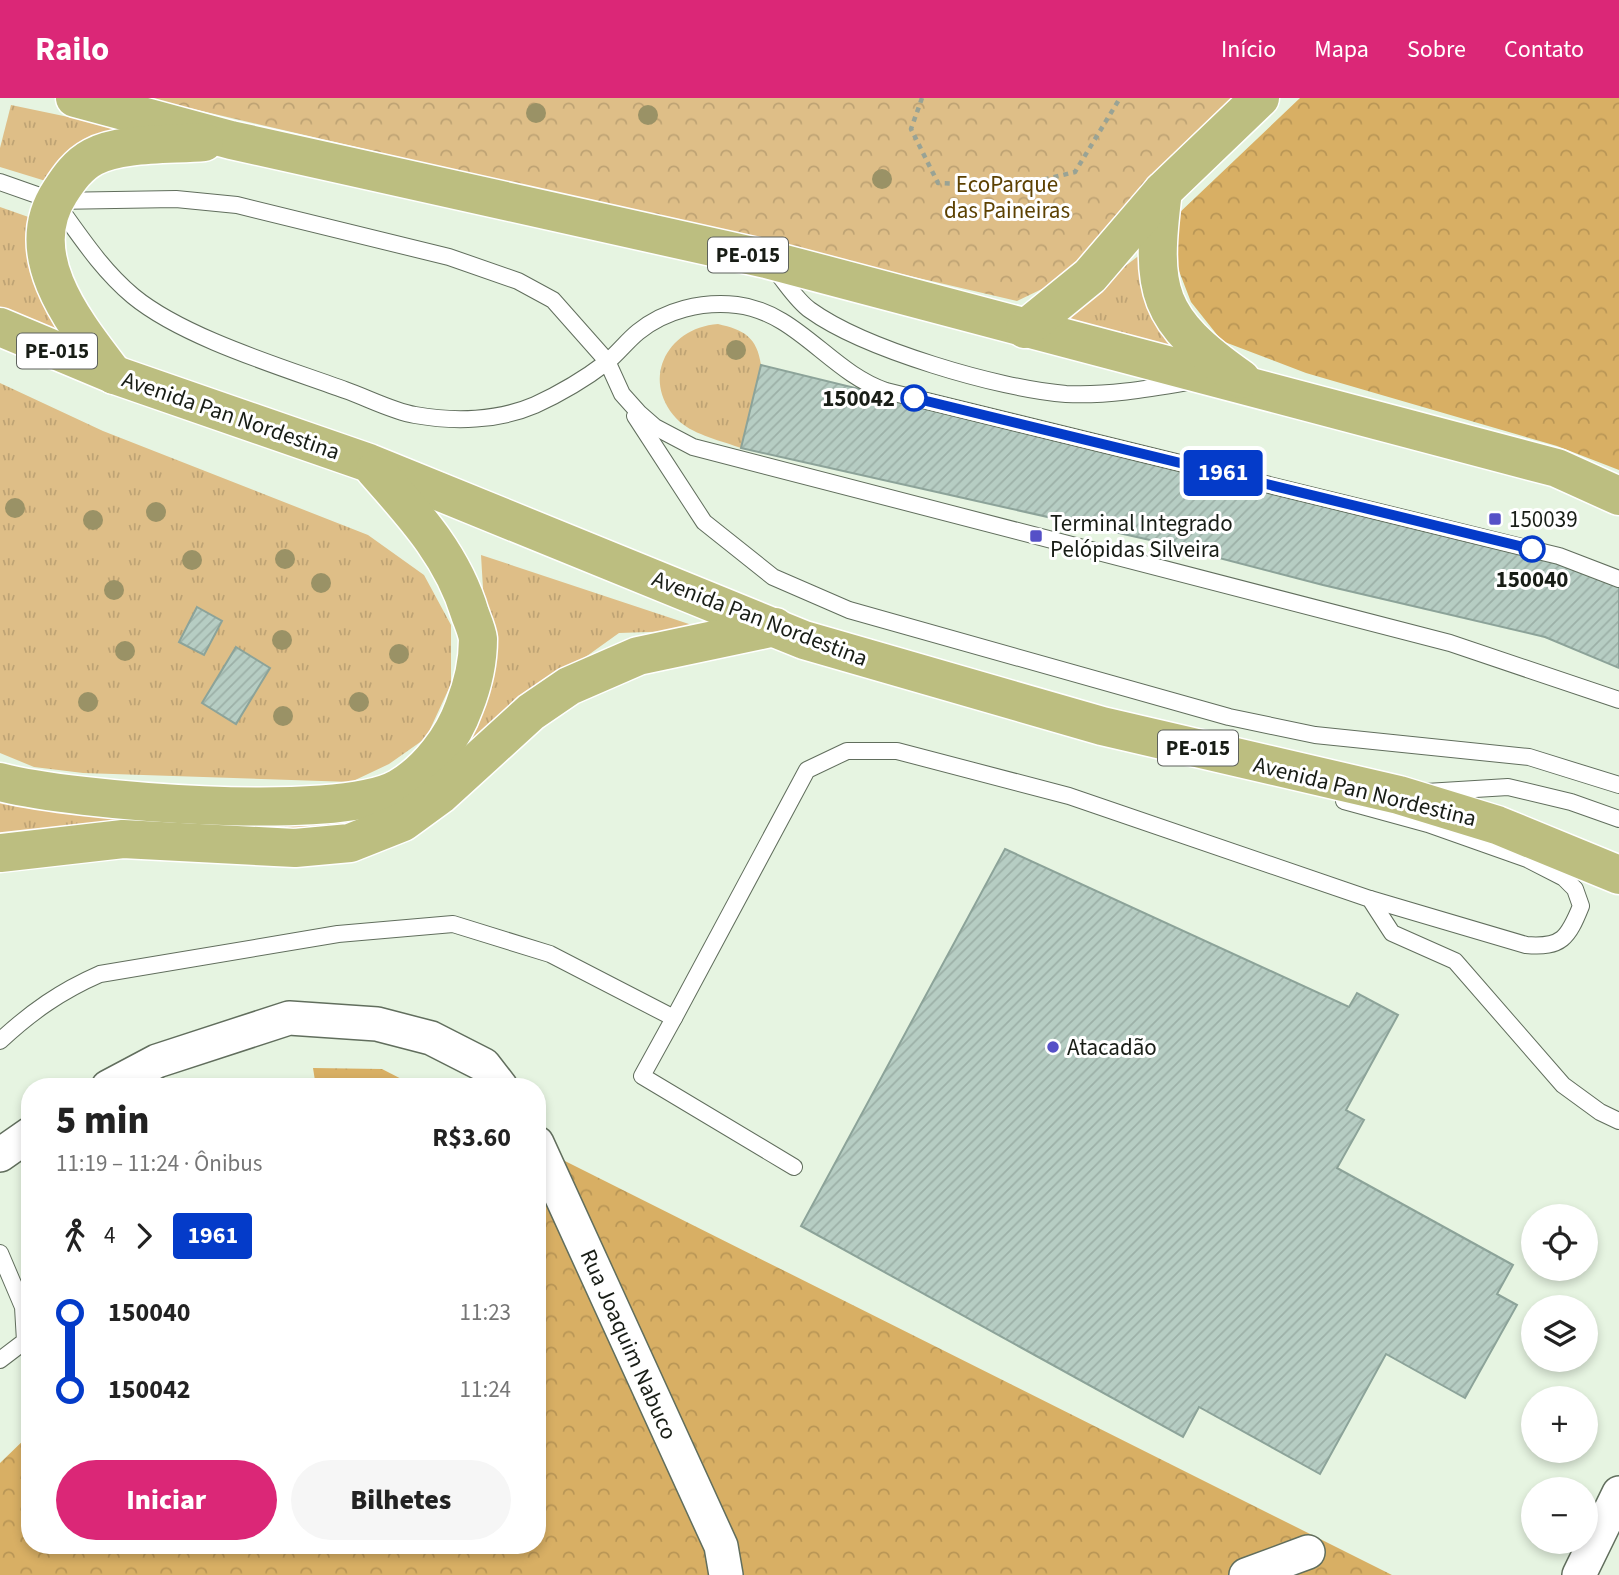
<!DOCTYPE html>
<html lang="pt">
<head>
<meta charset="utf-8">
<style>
	body { margin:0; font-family:"Source Sans 3",sans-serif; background:#f6f6f6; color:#222; height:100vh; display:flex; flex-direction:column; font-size:26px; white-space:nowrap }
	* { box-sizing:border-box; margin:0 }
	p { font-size:23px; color:#767676 }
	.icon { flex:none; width:38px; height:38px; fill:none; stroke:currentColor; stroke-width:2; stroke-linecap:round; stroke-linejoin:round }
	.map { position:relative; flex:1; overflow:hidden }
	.side { position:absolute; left:21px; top:980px; width:525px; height:476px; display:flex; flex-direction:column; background:#fff; border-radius:28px; box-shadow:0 4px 10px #0003 }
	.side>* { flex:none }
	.badge { padding:0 14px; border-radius:5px; font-size:24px; line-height:46px }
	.controls { position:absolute; left:1521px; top:1106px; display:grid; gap:14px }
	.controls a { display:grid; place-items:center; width:77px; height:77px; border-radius:50%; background:#fff; box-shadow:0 4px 10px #0003; font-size:35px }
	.map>.badge { position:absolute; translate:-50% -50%; box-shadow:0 0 0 4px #fff }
	.legs { display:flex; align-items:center; gap:10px; height:77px; padding:0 35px; font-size:23px }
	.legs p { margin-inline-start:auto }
	.summary { display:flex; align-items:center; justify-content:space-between; height:119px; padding:0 35px }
	h1 { font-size:38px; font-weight:800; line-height:52px }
	.button { display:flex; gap:14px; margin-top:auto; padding:14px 35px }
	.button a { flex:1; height:80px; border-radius:42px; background:#db2777; color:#fff; font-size:28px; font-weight:800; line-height:80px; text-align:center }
	.button a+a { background:#f6f6f6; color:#222 }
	ul { padding:0 35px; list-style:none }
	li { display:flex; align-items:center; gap:24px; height:77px; font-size:26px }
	li i { display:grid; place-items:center; width:10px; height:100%; margin:0 9px; background:currentColor }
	li i::after { content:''; width:18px; height:18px; margin:-9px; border:5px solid; border-radius:50%; background:#fff }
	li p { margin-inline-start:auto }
	li:first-child i { background:linear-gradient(#0000 50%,currentColor 0) }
	li:last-child i { background:linear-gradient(currentColor 50%,#0000 0) }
	header { display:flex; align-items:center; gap:42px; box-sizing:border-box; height:98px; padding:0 35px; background:#db2777; color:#fff }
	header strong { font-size:33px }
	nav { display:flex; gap:38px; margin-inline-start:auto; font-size:24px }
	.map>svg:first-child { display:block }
	.grass { fill:url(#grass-tufts) }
	.forest { fill:url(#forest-crowns) }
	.park { fill:url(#park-crowns) }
	.building { fill:url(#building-hatch); stroke:#8ca399; stroke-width:2 }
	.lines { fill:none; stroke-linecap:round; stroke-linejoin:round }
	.service-casing { stroke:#616e5d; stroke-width:18 }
	.minor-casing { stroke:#616e5d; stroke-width:36 }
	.trunk-casing { stroke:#fff; stroke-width:41 }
	.path { stroke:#99a395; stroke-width:4.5; stroke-dasharray:5 5; stroke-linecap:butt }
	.service { stroke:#fff; stroke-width:16 }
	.minor { stroke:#fff; stroke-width:33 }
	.trunk { stroke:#bcbe80; stroke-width:38 }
	.tree { fill:#9a9266 }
	.line-1-casing { stroke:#fff; stroke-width:16 }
	.line-1 { stroke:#043bc9; stroke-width:10 }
	.stop-1-dot { fill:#fff; stroke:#043bc9; stroke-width:3.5 }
	.poi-dot { fill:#5550c7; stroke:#fff; stroke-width:2.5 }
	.labels { text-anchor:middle; stroke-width:6; stroke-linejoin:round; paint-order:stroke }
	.shield { fill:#fff; stroke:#5d615c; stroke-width:2 }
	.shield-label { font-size:21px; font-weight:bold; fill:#181d16 }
	.park-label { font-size:23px; fill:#5c4102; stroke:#fff }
	.stop-label { font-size:23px; font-weight:bold; fill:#181d16; stroke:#fff; text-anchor:end }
	.street-label { font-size:23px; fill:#181d16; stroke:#fff }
	.poi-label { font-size:23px; fill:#181d16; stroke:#fff; text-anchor:start }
</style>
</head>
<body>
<header>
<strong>Railo</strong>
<nav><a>Início</a><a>Mapa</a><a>Sobre</a><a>Contato</a></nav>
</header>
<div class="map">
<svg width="1619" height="1477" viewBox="0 0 1619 1477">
	<defs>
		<pattern id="grass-tufts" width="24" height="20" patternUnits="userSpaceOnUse" patternTransform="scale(1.75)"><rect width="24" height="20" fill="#debe87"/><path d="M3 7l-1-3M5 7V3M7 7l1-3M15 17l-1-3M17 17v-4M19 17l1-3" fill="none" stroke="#bea374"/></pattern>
		<pattern id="forest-crowns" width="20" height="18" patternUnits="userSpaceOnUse" patternTransform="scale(1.75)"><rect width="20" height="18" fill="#d8af64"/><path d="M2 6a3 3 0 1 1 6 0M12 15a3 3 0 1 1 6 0" fill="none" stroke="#b99656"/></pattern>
		<pattern id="park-crowns" width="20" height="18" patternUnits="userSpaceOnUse" patternTransform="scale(1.75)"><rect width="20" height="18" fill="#debe87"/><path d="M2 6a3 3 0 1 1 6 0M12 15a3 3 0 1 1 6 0" fill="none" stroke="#bea374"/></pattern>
		<pattern id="building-hatch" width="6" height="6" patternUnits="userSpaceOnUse" patternTransform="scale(1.75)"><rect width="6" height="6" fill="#b6cdc3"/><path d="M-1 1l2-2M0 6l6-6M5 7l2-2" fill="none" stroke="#9cb0a7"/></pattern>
	</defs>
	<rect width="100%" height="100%" fill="#e6f4e1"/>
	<g class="grass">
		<polygon points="11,7 145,35 49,84 0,69 0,50"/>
		<polygon points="0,109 37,122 76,252 0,218"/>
		<polygon points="1145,153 1189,265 1046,228"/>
		<path d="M718,226C744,232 757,239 761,267L741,350C722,343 695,337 680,324C639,285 665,230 718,226Z"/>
		<polygon points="0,285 103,333 368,437 424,477 451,527 451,586 426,640 389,666 351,684 83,675 34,669 0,655"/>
		<polygon points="481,457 707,532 619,535 545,588 429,695 350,733 185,736 113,732 65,736 0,749 0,701 71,712 333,717 401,696 449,656 476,596 486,541"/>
	</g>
	<g class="forest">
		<polygon points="1300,0 1619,0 1619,372 1557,348 1306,275 1222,243 1191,204 1172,155 1177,117"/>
		<polygon points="313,970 382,971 417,989 316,989"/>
		<polygon points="537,1049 1392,1477 0,1477 0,1365 30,1336 30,1447 537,1447"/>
	</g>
	<polygon class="park" points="146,0 1234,0 1067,179 1017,203"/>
	<g class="building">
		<polygon points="761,267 1568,464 1619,485 1619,570 1545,539 1323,487 1150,442 741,350"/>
		<polygon points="197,509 222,523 204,557 179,544"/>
		<polygon points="236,549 270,570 236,626 202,605"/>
		<polygon points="1005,751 1349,909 1357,895 1398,917 1346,1012 1364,1022 1337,1070 1513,1167 1497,1196 1517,1207 1465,1300 1386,1256 1320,1376 1199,1309 1183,1339 801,1128"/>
	</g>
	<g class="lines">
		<g class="service-casing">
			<g id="service">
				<polyline points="0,84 54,103 176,101 237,107 449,159 518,183 553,202 607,263 622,296 639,315 655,329 693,349 1450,545 1619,602"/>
				<path d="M56,105C80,138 101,171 133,198C184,240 282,269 345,292C368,300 392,313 415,317C454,324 498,323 535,307C559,296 586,280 607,264C618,255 627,243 638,234C665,212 702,203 737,207C797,214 831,275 886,293L1559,458L1619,481"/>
				<path d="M775,172C786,185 797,203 810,212C864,251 999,291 1066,296C1107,298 1147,291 1188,284"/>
				<polyline points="635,318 704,424 773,479 849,512 1229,619 1315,637 1529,659 1619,687"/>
				<polyline points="1426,694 1508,689 1571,704 1619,721"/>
				<path d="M1344,703L1428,726L1527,761L1564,780L1575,791L1581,808C1568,840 1562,850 1526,847L1370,801"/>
				<polyline points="674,920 642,978 794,1069"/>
				<path d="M0,943C31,914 61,893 100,876L338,836L453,826L550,856L674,920L807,672L847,653H897L1069,698L1370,801L1392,835L1455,863L1563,987L1600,1014L1619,1023"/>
				<polyline points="0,1155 23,1209 25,1243 0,1262"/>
			</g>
		</g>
		<g class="minor-casing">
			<g id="minor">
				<polyline points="108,989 157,963 289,920 377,926 431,940 484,967 501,989"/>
				<polyline points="537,1045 721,1448 726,1477"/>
				<polyline points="0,1057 30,1036"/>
				<polyline points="1246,1477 1308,1454"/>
				<polyline points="1579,1477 1619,1395"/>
			</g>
		</g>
		<g class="trunk-casing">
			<g id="trunk">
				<polyline points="75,0 231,42 766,161 1557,370 1619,398"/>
				<path d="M1163,93C1150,194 1156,221 1241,281"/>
				<polyline points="0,229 115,277 369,365 804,542 1102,628 1399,697 1497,727 1619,777"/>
				<polyline points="1025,231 1090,178 1163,93 1260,0"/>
				<path d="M114,277C77,228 18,158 60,94C69,80 78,67 93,59C120,44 173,47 204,44"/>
				<path d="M0,684C72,703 338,725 399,690C428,673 453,640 464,609C472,589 478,563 478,541C477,533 473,524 470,516C453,458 414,416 375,372"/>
				<polyline points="0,755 123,741 295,750 350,745 403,724 440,697 531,614 569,588 638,558 775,529"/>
			</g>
		</g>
		<polyline class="path" points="922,0 911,31 938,85 1017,88 1075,74 1120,0"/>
		<use href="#service" class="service"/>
		<use href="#minor" class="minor"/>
		<use href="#trunk" class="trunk"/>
	</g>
	<g class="tree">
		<circle cx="536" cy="15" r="10"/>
		<circle cx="648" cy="17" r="10"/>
		<circle cx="882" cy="81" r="10"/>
		<circle cx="736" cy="252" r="10"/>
		<circle cx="15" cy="410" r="10"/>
		<circle cx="156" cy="414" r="10"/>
		<circle cx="93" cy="422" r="10"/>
		<circle cx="285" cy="461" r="10"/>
		<circle cx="192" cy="462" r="10"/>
		<circle cx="321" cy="485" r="10"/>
		<circle cx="114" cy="492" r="10"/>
		<circle cx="282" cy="542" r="10"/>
		<circle cx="125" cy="553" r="10"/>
		<circle cx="399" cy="556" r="10"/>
		<circle cx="88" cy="604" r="10"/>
		<circle cx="359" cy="604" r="10"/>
		<circle cx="283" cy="618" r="10"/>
	</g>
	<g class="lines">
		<g class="line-1-casing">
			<polyline id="line-1" points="914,300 1532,451"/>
		</g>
		<use href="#line-1" class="line-1"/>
	</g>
	<g class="stop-1-dot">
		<circle cx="914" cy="300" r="12"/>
		<circle cx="1532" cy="451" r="12"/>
	</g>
	<g class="poi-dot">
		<rect x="1488" y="414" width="14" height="14" rx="3.5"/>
		<rect x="1029" y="431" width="14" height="14" rx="3.5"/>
		<circle cx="1053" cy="949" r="7"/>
	</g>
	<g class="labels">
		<g class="shield">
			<rect x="708" y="139.5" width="80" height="35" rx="5"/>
			<rect x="17" y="235.5" width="80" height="35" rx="5"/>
			<rect x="1158" y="632.5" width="80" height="35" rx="5"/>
		</g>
		<g class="shield-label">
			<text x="748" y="164">PE-015</text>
			<text x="57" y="260">PE-015</text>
			<text x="1198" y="657">PE-015</text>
		</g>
		<g class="park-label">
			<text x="1007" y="94">EcoParque<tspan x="1007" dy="26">das Paineiras</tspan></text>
		</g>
		<g class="stop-label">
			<text x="895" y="308">150042</text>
			<text x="1532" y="489" text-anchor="middle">150040</text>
		</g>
		<g class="street-label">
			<text transform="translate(231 317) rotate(19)" y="8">Avenida Pan Nordestina</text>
			<text transform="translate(760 520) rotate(21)" y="8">Avenida Pan Nordestina</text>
			<text transform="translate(1365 693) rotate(14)" y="8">Avenida Pan Nordestina</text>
			<text transform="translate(629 1246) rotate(66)" y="8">Rua Joaquim Nabuco</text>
		</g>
		<g class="poi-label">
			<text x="1509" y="429">150039</text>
			<text x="1050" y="433">Terminal Integrado<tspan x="1050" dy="26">Pelópidas Silveira</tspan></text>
			<text x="1067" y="957">Atacadão</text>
		</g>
	</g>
</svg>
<div class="controls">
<a><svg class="icon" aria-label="locate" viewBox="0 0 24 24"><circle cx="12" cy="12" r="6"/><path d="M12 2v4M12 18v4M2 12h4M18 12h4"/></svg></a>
<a><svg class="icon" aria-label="layers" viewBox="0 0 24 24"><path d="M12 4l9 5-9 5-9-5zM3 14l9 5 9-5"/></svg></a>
<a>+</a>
<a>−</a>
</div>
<b class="badge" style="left:1223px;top:375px;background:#043bc9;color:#fff">1961</b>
<section class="side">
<div class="summary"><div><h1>5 min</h1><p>11:19 – 11:24 · Ônibus</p></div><b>R$3.60</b></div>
<div class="legs"><svg class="icon" aria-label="walk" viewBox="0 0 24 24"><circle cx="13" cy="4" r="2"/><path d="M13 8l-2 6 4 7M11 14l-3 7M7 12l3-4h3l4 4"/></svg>4<svg class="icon" aria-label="forward" viewBox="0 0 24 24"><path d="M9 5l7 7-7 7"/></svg><b class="badge" style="background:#043bc9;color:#fff">1961</b></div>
<ul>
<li><i style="color:#043bc9"></i><b>150040</b><p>11:23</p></li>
<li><i style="color:#043bc9"></i><b>150042</b><p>11:24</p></li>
</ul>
<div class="button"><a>Iniciar</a><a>Bilhetes</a></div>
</section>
</div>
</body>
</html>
